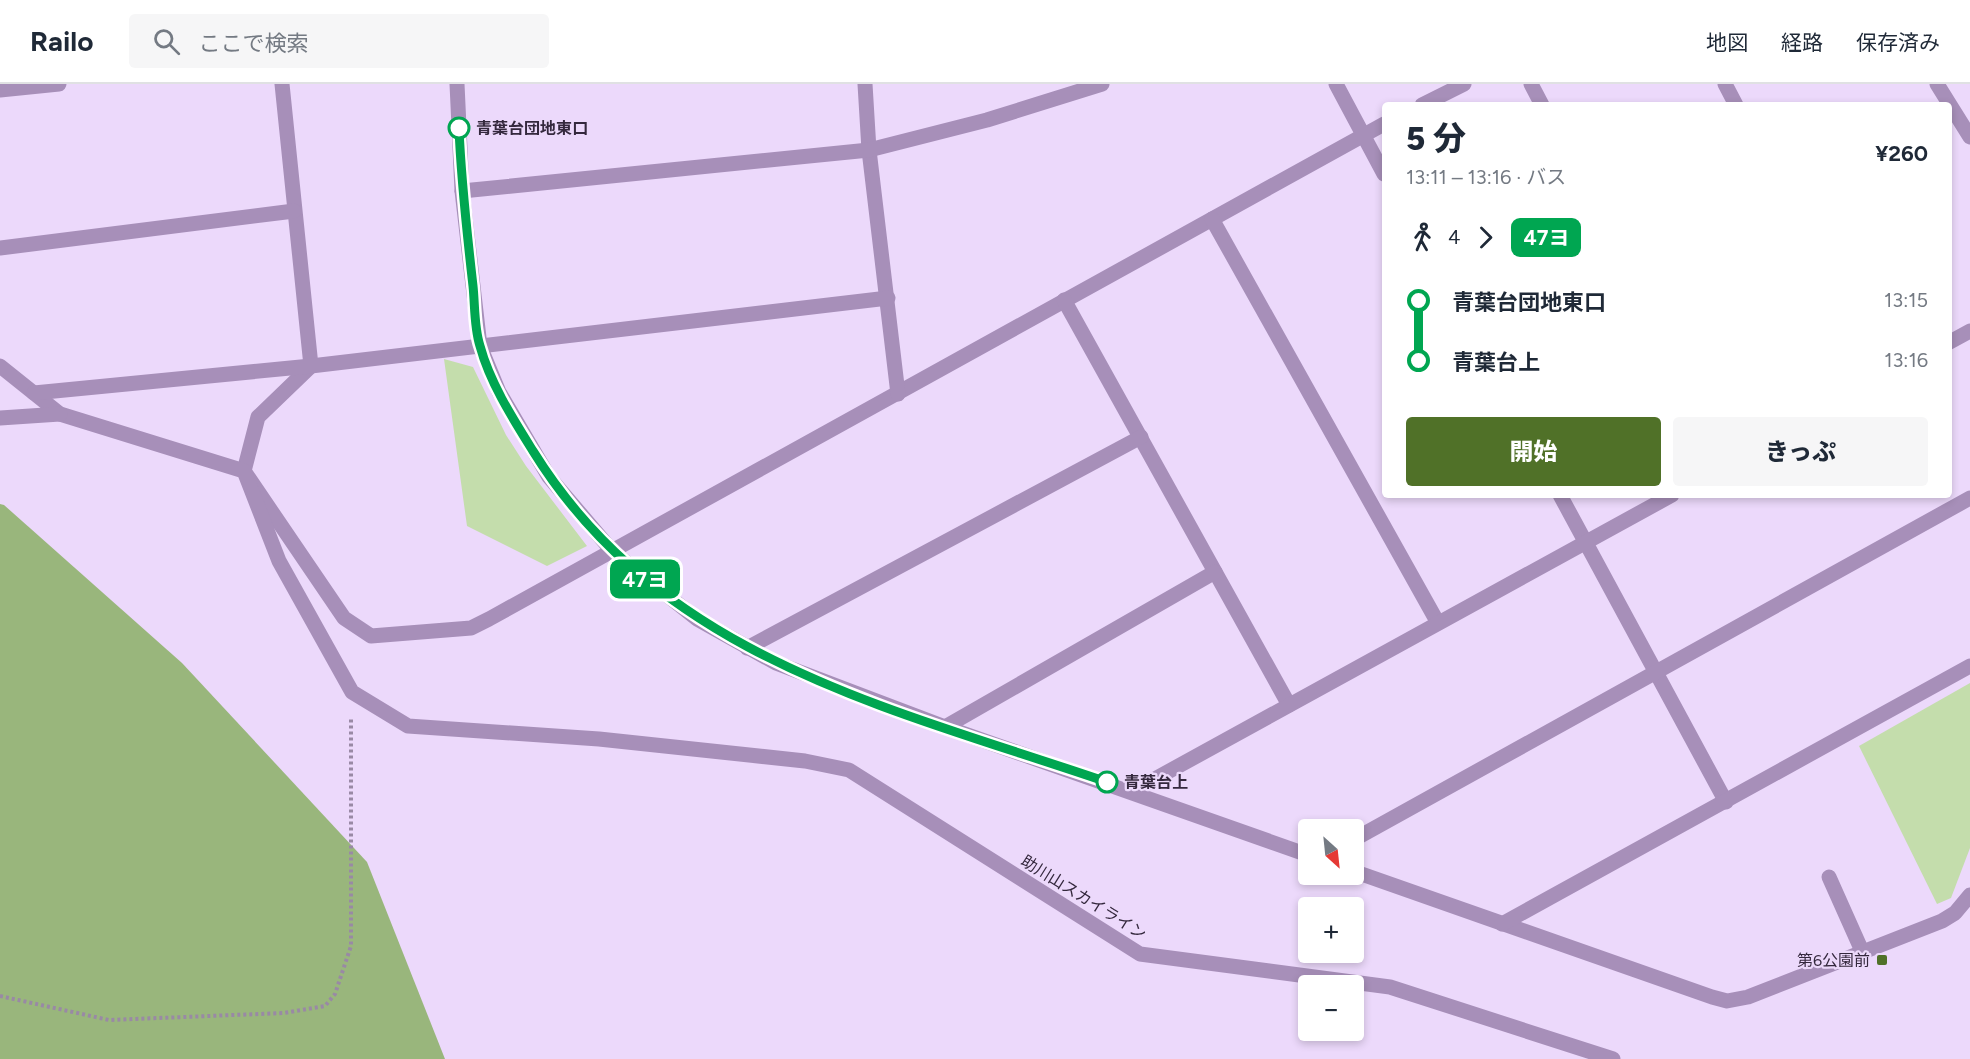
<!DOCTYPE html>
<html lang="ja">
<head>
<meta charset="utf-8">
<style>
	body { margin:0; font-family:Figtree,"Noto Sans JP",sans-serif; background:#f6f6f7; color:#1f2937; height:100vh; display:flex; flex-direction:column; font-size:22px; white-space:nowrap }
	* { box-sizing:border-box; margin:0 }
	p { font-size:20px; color:#747a83 }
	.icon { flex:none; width:33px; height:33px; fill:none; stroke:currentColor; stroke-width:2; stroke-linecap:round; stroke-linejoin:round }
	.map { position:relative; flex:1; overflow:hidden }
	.side { position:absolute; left:1382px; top:18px; width:570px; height:396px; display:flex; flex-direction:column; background:#fff; border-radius:6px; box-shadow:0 3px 9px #0003 }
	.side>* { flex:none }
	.badge { padding:0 12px; border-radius:9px; font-size:21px; line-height:39px }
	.needle { width:39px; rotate:153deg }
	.buttons { position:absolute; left:1298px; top:735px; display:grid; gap:12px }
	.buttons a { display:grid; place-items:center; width:66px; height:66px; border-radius:6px; background:#fff; box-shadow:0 3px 9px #0003; font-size:30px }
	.map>.badge { position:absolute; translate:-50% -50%; box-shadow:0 0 0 3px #fff }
	.legs { display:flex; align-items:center; gap:9px; height:66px; padding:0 24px; font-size:20px }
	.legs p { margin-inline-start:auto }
	.overview { display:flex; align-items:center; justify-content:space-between; height:102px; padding:0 24px }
	h1 { font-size:33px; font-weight:800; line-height:45px }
	.button { display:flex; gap:12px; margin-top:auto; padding:12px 24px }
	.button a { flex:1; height:69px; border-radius:6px; background:#507128; color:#fff; font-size:24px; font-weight:800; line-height:69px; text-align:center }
	.button a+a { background:#f6f6f7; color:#1f2937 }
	ul { padding:0 24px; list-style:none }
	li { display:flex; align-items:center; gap:21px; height:60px; font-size:22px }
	li i { display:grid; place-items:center; width:9px; height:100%; margin:0 8px; background:currentColor }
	li i::after { content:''; width:15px; height:15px; margin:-8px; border:4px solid; border-radius:50%; background:#fff }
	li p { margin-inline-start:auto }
	li:first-child i { background:linear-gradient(#0000 50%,currentColor 0) }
	li:last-child i { background:linear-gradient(currentColor 50%,#0000 0) }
	header { display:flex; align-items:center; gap:36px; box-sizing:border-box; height:84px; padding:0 30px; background:#fff; border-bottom:2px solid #e0e1e3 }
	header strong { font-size:28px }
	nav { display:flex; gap:33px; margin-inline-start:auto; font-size:21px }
	.search { width:420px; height:54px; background:#f6f6f7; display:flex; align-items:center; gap:15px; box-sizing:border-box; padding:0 21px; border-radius:6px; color:#747a83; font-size:22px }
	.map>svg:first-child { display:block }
	.green { fill:#c4ddac }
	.forest { fill:#99b67c }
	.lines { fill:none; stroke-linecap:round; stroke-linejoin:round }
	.path { stroke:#9989a5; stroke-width:4; stroke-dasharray:3 3; stroke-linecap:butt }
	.minor { stroke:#a78fb9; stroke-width:15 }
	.line-1-casing { stroke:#fff; stroke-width:14 }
	.line-1 { stroke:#00a651; stroke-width:9 }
	.stop-1-dot { fill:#fff; stroke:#00a651; stroke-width:3 }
	.poi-dot { fill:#507128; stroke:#ecd9fb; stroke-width:2 }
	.labels { text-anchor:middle; stroke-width:4.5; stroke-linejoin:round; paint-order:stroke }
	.stop-label { font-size:16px; font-weight:bold; fill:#34283d; stroke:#ecd9fb; text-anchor:start }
	.street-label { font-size:16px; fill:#34283d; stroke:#ecd9fb }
	.poi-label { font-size:16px; fill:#34283d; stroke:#ecd9fb; text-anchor:end }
</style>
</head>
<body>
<header>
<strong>Railo</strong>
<div class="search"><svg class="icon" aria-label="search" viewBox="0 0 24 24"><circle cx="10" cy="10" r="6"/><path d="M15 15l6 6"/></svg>ここで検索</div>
<nav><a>地図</a><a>経路</a><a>保存済み</a></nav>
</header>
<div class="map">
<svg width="1970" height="975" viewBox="0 0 1970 975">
	<rect width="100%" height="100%" fill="#ecd9fb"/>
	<g class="green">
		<polygon points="444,275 473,283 506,351 526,382 587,462 547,482 467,442"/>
		<polygon points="1970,599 1970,764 1951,814 1937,820 1859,662"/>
	</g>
	<polygon class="forest" points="0,420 4,421 182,579 367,778 445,975 0,975"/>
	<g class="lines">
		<polyline class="path" points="0,912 109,936 284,929 325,922 335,910 351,862 351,634"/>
		<g class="minor">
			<polyline points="282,0 311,282 258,333 244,387 344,534 371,552 471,544 489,535 1384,40"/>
			<polyline points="457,0 462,107 480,262 499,308 549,393 613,468 697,535 776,579 945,643 1308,771"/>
			<polyline points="865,0 869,66 898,310"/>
			<polyline points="1336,0 1384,90"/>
			<polyline points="1531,0 1542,21"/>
			<polyline points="1725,0 1736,21"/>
			<polyline points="1937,0 1970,53"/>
			<polyline points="0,6 59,0"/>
			<polyline points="1422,21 1464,0"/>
			<polyline points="462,107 869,66 987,36 1102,0"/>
			<polyline points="1212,135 1438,539"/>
			<polyline points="0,164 294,127"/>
			<polyline points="1064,216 1289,621"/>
			<polyline points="1948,259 1970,247"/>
			<polyline points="0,282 60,330 244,387 279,477 352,608 408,642 599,655 805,677 849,686 1140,870 1390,903 1613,975"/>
			<polyline points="34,309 311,282 888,214"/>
			<polyline points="0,334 60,330"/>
			<polyline points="1560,411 1726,718"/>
			<polyline points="747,564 1141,353"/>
			<polyline points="945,643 1215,488"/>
			<polyline points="1133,707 1672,411"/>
			<polyline points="1353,756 1970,414"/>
			<polyline points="1353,787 1712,913 1727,917 1748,913 1942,837 1955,829 1970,811"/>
			<polyline points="1829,793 1862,867"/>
			<polyline points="1502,840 1970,582"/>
		</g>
	</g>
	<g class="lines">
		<g class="line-1-casing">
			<path id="line-1" d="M459,44C461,97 467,149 473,202C475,221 474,244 480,262C490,299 513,335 533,367C662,575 891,624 1107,698"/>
		</g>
		<use href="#line-1" class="line-1"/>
	</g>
	<g class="stop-1-dot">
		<circle cx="459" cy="44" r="10"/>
		<circle cx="1107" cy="698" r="10"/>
	</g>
	<rect class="poi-dot" x="1876" y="870" width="12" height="12" rx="3"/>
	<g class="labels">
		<g class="stop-label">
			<text x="476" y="50">青葉台団地東口</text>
			<text x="1124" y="704">青葉台上</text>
		</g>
		<g class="street-label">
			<text transform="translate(1084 813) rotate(32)" y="6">助川山スカイライン</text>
		</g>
		<g class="poi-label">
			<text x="1870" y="882">第6公園前</text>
		</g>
	</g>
</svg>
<div class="buttons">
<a><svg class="needle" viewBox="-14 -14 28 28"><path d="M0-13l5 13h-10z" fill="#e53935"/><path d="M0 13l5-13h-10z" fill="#747a83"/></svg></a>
<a>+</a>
<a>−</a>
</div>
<b class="badge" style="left:645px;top:495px;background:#00a651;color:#fff">47ヨ</b>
<section class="side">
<div class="overview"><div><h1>5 分</h1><p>13:11 – 13:16 · バス</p></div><b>¥260</b></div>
<div class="legs"><svg class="icon" aria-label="walk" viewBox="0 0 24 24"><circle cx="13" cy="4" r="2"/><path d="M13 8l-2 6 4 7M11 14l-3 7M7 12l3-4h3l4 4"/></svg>4<svg class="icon" aria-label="forward" viewBox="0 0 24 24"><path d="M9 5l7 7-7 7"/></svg><b class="badge" style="background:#00a651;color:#fff">47ヨ</b></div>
<ul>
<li><i style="color:#00a651"></i><b>青葉台団地東口</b><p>13:15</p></li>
<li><i style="color:#00a651"></i><b>青葉台上</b><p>13:16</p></li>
</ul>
<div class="button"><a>開始</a><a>きっぷ</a></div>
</section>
</div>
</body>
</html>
